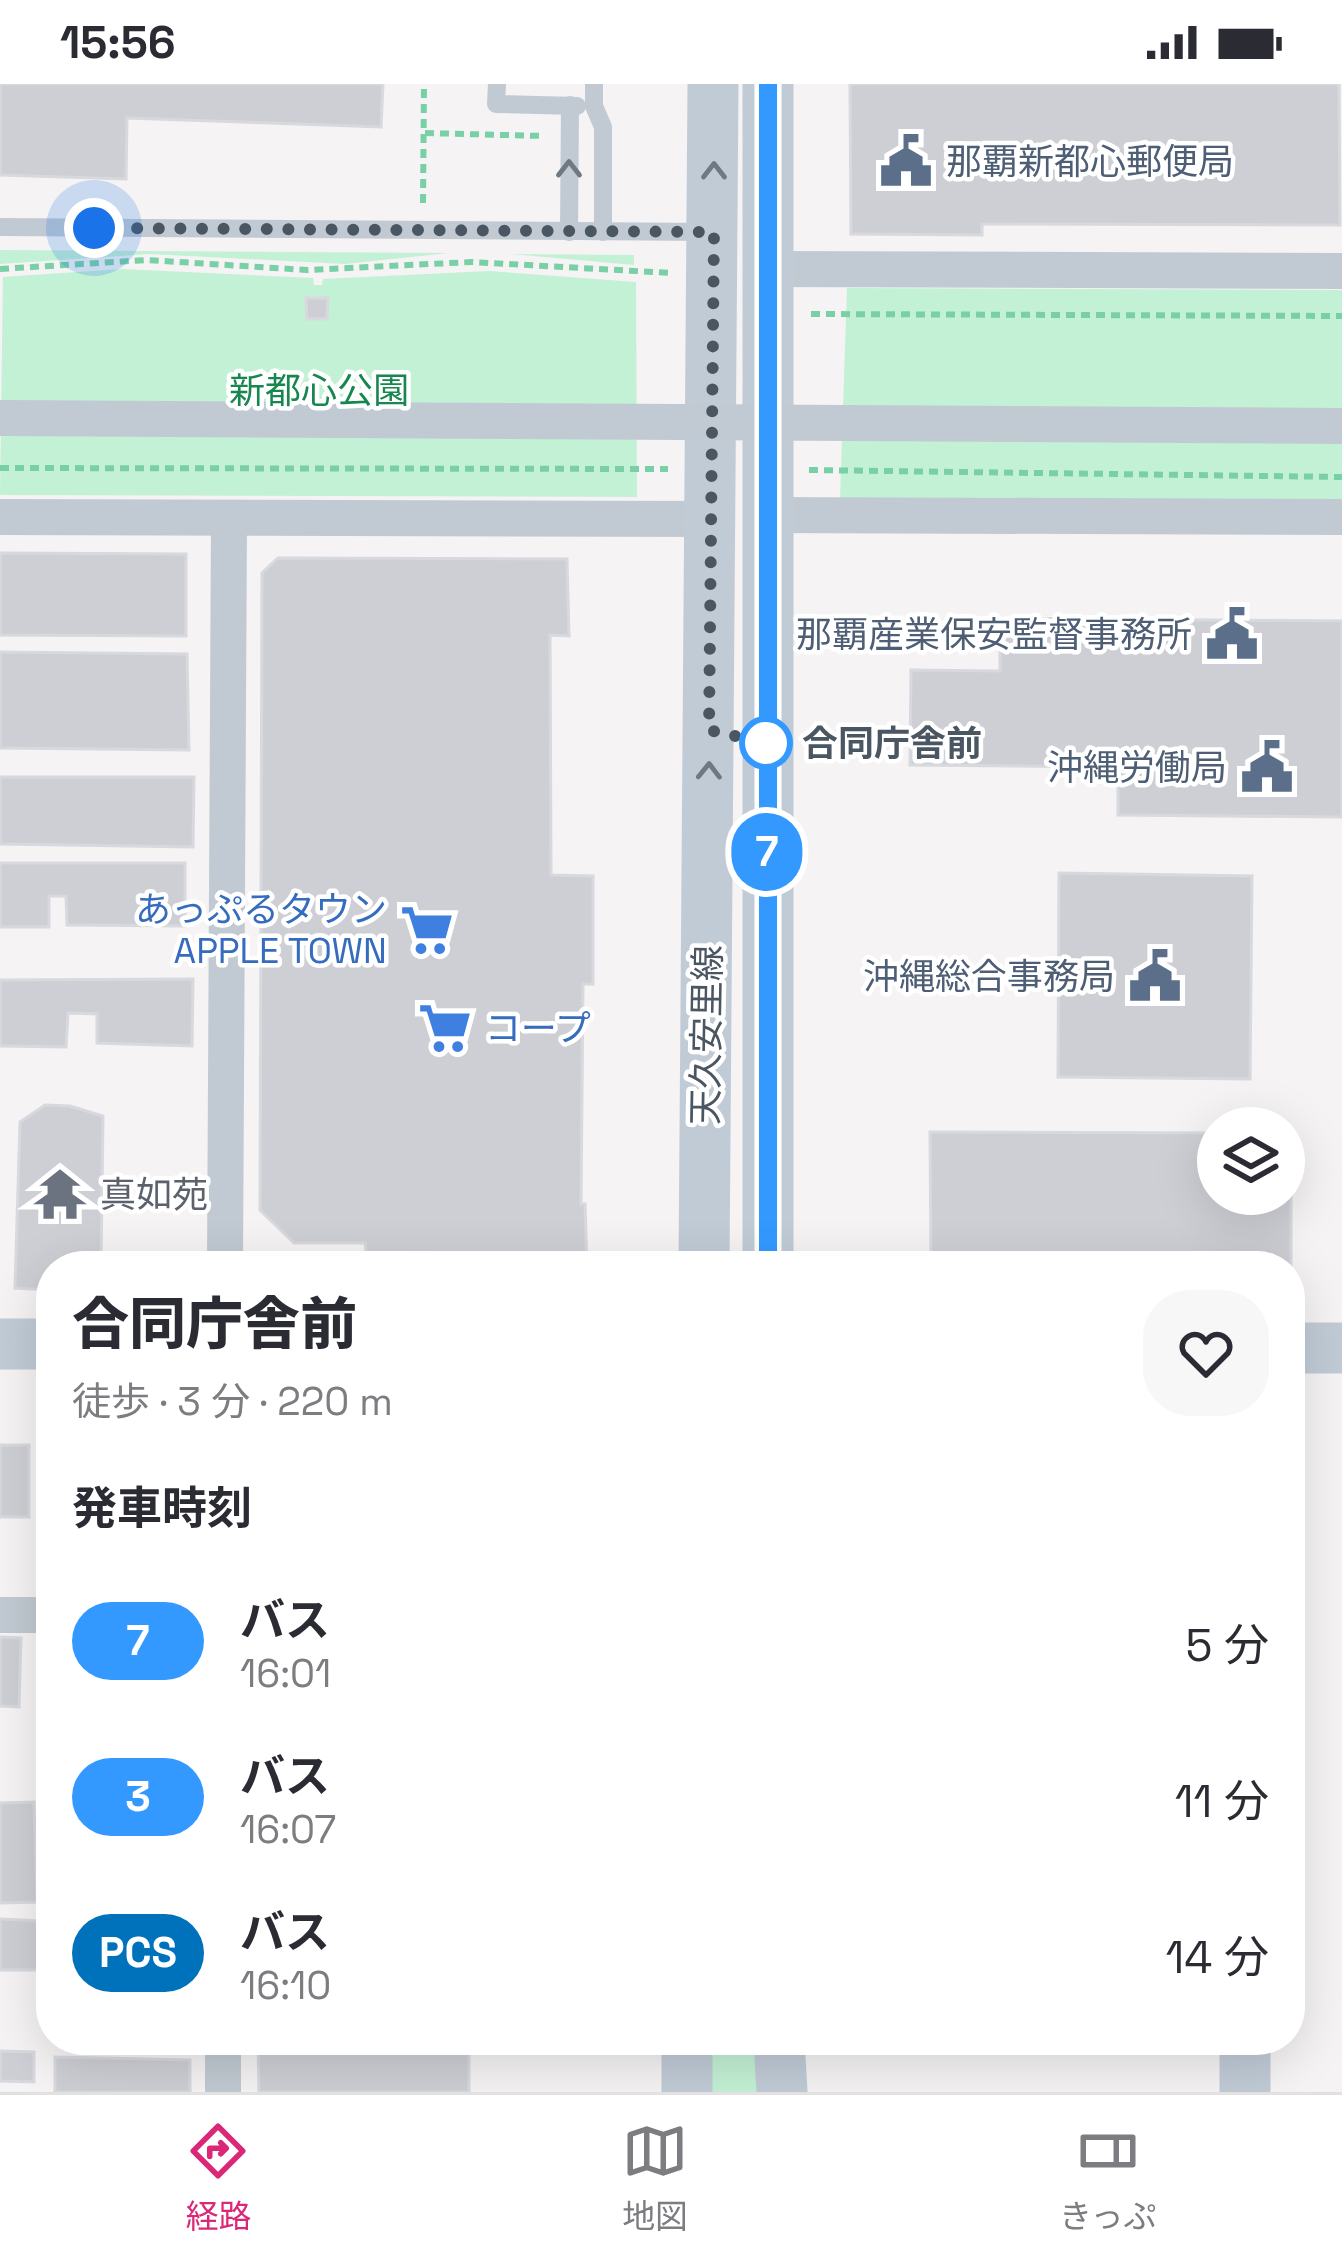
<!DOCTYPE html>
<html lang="ja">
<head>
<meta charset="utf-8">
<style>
	body { margin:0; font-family:"Space Grotesk","Noto Sans JP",sans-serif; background:#f7f7f7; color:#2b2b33; height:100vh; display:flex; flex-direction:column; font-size:45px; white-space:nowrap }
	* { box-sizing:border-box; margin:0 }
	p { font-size:39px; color:#7c7c81 }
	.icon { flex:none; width:66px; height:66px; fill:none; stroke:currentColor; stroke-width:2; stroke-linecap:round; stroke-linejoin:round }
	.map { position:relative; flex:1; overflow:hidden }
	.drawer { position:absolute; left:36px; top:1167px; width:1269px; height:804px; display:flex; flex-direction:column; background:#fff; border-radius:48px; box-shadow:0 12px 48px #0002 }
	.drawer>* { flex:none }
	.badge { padding:0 24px; border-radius:39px; font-size:42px; line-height:78px }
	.tools { position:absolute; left:1197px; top:1023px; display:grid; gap:24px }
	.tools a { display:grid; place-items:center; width:108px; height:108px; border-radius:50%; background:#fff; box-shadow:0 12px 48px #0002; font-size:60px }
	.you { position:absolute; width:60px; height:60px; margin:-30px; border:9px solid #fff; border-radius:50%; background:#1a73e8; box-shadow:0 0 0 18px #1a73e833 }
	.map>.badge { position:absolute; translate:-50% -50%; box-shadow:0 0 0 6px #fff }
	h2 { padding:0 36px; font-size:45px; line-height:108px }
	.round { display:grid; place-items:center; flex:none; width:126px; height:126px; border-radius:48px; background:#f7f7f7 }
	.summary { display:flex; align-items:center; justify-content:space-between; height:204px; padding:0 36px }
	h1 { font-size:57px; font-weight:800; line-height:90px }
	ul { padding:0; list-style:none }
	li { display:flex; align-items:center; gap:36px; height:156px; padding:0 36px }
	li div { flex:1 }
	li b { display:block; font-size:45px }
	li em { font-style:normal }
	li .badge { min-width:132px; font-weight:700; text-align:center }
	.status { display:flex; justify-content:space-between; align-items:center; height:84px; padding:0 60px; background:#fff; direction:ltr }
	.status svg { height:33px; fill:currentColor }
	.tab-bar { display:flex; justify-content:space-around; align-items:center; height:168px; border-top:3px solid #e1e1e2; background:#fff; font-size:33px; color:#7c7c81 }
	.tab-bar a { display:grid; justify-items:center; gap:6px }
	.tab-bar .on { color:#db2777 }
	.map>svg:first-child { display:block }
	.green { fill:#c3f1d5 }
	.building { fill:#cdcfd5; stroke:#d7d9de; stroke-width:3 }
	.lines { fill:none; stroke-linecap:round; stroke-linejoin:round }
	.path { stroke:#7ad0a6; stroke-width:6; stroke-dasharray:9 6; stroke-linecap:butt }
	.lane { stroke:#c1cad2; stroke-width:18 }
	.street { stroke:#c1cad2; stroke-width:36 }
	.secondary { stroke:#c1cbd6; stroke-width:51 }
	.street-bridge { stroke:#c1cad2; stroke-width:36 }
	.oneway { stroke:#6e7983 }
	.oneway2 { stroke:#6e7984 }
	.line-casing { stroke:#fff; stroke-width:27 }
	.line { stroke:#39f; stroke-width:18 }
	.walk { stroke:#4a5661; stroke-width:12; stroke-dasharray:0 21.6 }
	.stop-dot { fill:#fff; stroke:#39f; stroke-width:6 }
	.labels { text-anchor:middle; stroke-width:9; stroke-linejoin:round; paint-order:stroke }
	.service-label { font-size:36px; fill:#4e5e75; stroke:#fff; text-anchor:end }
	.park-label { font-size:36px; fill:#17864f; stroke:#fff }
	.stop-label { font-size:36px; font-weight:bold; fill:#4a5661; stroke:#fff; text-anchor:start }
	.shop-label { font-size:36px; fill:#366cbe; stroke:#fff; text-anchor:end }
	.street-label { font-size:36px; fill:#4a5661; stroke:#fff }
	.worship-label { font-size:36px; fill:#5b616d; stroke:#fff; text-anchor:start }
</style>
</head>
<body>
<div class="status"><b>15:56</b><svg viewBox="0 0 49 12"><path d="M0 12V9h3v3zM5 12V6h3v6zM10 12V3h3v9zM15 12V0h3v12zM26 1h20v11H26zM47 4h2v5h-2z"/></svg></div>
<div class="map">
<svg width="1342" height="2008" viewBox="0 0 1342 2008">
	<rect width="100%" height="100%" fill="#f5f3f3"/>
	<g class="green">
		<polygon points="0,166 449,169 345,180 150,170 0,180"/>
		<polygon points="511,170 634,171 634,181"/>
		<polygon points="122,185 313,194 314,201 322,201 323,195 489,187 636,198 637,413 0,411 3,193"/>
		<polygon points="847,204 1342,206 1342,417 840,415"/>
		<polygon points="708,1956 758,1956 760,2008 708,2008"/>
	</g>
	<g class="building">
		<polygon points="0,0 383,0 381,43 127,34 126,95 0,91"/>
		<polygon points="850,0 1339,0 1340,141 982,140 982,151 851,150"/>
		<polygon points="306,214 328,214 327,235 307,235"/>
		<polygon points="0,469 186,470 186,552 0,551"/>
		<polygon points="278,474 567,475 569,552 550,551 551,791 593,792 593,900 583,900 581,1120 585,1120 587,1182 493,1169 366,1168 365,1159 294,1159 260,1126 262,489"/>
		<polygon points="1000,534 1342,537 1342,733 1118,731 1118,683 910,681 911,586 1000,587"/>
		<polygon points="0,568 187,570 189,666 0,664"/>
		<polygon points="0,693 194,693 193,763 0,760"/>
		<polygon points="0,779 185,779 185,842 67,841 66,812 49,812 49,843 0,843"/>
		<polygon points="1059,789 1252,792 1250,995 1058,993"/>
		<polygon points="193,895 192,962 97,959 97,930 68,929 66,963 0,962 0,896"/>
		<polygon points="45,1021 70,1022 103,1032 101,1182 51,1182 51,1206 15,1204 20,1038"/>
		<polygon points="930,1048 1218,1049 1218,1110 1284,1110 1284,1050 1291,1050 1291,1196 1290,1182 931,1182"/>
		<rect x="0" y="1361" width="29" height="72"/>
		<polygon points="0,1553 21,1554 19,1623 0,1622"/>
		<polygon points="34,1718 37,1818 0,1819 0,1719"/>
		<polygon points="0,1835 39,1837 38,1886 0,1886"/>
		<polygon points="312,1956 469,1956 469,2008 259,2008 258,1961 313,1965"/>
		<polygon points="842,1956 972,1956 972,1958 842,1961"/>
		<polygon points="0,1967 34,1968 34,1998 0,1997"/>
		<polygon points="55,1973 190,1976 190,2008 55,2008"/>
	</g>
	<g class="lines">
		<g class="path">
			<polyline points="425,49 544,52"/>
			<polyline points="423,119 424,0"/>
			<polyline points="0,185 147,176 307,186 472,178 672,189"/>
			<polyline points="811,230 1342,232"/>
			<polyline points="0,384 668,385"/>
			<polyline points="809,386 1342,393"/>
		</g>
		<g class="lane">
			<polyline points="497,0 496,20 577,22"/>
			<polyline points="594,0 594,22 603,43 603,148"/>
			<polyline points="0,143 709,148"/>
			<polyline points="569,148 570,21"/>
		</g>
		<g class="street">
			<polyline points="767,185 1342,187"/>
			<polyline points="765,431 1342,433"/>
			<polyline points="0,433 711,435"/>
			<polyline points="225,1182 229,434"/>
			<polyline points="0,1531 51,1531"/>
			<polyline points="223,1956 223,2008"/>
		</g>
		<g class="secondary">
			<polyline points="768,0 768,1182"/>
			<polyline points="704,1182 713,0"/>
			<polyline points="0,1260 51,1260"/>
			<polyline points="1290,1264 1342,1264"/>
			<polyline points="779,1956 782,2008"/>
			<polyline points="1245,1956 1245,2008"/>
			<polyline points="687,2008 687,1956"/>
		</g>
		<polyline class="street-bridge" points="0,334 1342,342"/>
	</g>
	<defs><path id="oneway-chevron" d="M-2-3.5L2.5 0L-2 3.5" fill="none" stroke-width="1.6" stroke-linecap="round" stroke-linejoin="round" transform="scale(3)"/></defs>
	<use class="oneway" href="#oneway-chevron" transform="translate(569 85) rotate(-90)"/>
	<g class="oneway2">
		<use href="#oneway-chevron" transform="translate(714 87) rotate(-90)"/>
		<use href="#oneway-chevron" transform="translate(709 687) rotate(-89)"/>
	</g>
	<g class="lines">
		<g class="line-casing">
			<polyline id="line" points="768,0 768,1182"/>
		</g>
		<use href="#line" class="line"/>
		<polyline class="walk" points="94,144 714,148 709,646 766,659"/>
	</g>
	<defs>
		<g id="civic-bare" transform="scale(4.14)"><path d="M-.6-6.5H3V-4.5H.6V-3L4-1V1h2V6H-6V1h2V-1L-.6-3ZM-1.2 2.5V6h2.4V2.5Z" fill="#5c6f8a" stroke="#fff" stroke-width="2.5" paint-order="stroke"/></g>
		<g id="supermarket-bare" transform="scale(4.14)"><path d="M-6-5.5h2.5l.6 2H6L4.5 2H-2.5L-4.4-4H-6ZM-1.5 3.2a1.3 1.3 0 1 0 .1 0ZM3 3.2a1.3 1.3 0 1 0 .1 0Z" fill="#3f7fe0" stroke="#fff" stroke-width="2.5" paint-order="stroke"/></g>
		<g id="temple-bare" transform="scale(4.14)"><path d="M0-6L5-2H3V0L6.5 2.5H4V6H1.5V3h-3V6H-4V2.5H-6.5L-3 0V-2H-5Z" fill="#6b7280" stroke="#fff" stroke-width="2.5" paint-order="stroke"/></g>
	</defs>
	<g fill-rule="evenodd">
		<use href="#civic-bare" x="906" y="77"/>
		<use href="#civic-bare" x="1232" y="550"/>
		<use href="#civic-bare" x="1267" y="683"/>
		<use href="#supermarket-bare" x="427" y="846"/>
		<use href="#civic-bare" x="1155" y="892"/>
		<use href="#supermarket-bare" x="445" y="944"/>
		<use href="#temple-bare" x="60" y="1110"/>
	</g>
	<circle class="stop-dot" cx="766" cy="659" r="24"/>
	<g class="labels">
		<g class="service-label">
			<text x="946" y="90" text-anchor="start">那覇新都心郵便局</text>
			<text x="1192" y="563">那覇産業保安監督事務所</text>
			<text x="1227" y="696">沖縄労働局</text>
			<text x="1115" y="905">沖縄総合事務局</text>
		</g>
		<g class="park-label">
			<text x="319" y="319">新都心公園</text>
		</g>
		<g class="stop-label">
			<text x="802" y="672">合同庁舎前</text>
		</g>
		<g class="shop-label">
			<text x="387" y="838">あっぷるタウン<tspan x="387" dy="41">APPLE TOWN</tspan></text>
			<text x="485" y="957" text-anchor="start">コープ</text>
		</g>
		<g class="street-label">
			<text transform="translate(706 951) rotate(-89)" y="13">天久安里線</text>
		</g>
		<g class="worship-label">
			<text x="100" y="1123">真如苑</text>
		</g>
	</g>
</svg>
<div class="tools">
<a><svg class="icon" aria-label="layers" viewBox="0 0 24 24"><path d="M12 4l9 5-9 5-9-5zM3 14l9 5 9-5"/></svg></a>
</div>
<div class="you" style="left:94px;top:144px"></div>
<b class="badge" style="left:767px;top:768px;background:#39f;color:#fff">7</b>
<section class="drawer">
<div class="summary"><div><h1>合同庁舎前</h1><p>徒歩 · 3 分 · 220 m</p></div><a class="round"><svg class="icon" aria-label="heart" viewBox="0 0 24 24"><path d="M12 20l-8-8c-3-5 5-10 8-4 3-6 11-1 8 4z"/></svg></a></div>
<h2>発車時刻</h2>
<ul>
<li><span class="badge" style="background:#39f;color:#fff">7</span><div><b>バス</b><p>16:01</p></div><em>5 分</em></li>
<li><span class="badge" style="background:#39f;color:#fff">3</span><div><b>バス</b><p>16:07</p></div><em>11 分</em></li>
<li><span class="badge" style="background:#0072bc;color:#fff">PCS</span><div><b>バス</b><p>16:10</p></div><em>14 分</em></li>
</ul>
</section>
</div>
<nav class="tab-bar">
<a class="on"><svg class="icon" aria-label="directions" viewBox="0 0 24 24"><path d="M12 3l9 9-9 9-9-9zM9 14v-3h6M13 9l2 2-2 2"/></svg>経路</a>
<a><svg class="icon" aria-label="map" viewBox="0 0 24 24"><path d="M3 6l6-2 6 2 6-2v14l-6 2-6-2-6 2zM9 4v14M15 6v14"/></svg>地図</a>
<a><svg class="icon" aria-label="tickets" viewBox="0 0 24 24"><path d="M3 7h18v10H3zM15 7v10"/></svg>きっぷ</a>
</nav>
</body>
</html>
